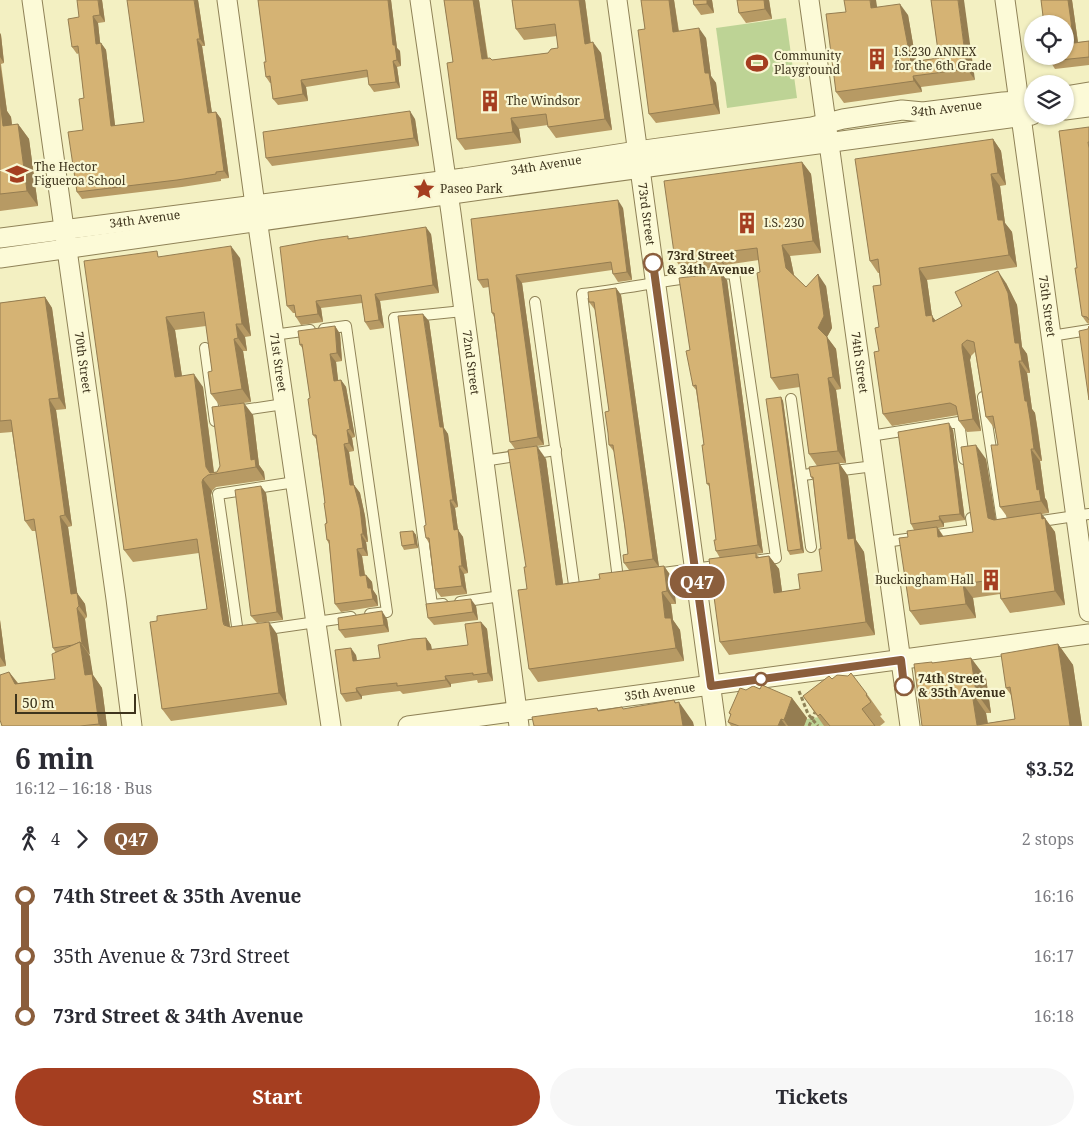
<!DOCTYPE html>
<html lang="en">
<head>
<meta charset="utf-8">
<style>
	body { margin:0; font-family:"Noto Serif",serif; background:#f7f7f7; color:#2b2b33; height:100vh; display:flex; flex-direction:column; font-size:19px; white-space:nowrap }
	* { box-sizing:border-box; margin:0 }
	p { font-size:16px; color:#7c7c81 }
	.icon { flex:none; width:28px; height:28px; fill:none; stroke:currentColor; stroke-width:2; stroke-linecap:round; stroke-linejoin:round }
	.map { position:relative; height:726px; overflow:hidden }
	.panel { display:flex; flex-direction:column; background:#fff; flex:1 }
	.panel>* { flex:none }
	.badge { padding:0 10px; border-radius:16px; font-size:18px; line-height:32px }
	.tools { position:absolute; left:1024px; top:15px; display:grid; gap:10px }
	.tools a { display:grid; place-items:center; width:50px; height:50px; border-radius:50%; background:#fff; box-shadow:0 1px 4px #0004; font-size:25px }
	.scale { position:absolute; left:15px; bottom:12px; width:121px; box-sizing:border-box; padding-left:5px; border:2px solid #3e341d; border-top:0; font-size:14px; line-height:18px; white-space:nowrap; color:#3e341d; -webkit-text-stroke:4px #f9f7d3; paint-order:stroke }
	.map>.badge { position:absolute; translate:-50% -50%; box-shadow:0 0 0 2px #fff }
	.legs { display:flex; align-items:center; gap:8px; height:55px; padding:0 15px; font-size:16px }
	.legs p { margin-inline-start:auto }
	.headline { display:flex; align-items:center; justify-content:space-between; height:85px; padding:0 15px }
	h1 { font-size:28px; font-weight:700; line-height:38px }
	.primary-button { display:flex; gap:10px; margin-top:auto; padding:10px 15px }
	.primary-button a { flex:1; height:58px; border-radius:30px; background:#a53e20; color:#fff; font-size:20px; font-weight:700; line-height:58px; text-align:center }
	.primary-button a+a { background:#f7f7f7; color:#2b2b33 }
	ul { padding:0 15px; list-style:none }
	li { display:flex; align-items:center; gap:18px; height:60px; font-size:19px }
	li i { display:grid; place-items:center; width:8px; height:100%; margin:0 6px; background:currentColor }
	li i::after { content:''; width:12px; height:12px; margin:-6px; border:4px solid; border-radius:50%; background:#fff }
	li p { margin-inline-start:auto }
	li:first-child i { background:linear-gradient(#0000 50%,currentColor 0) }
	li:last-child i { background:linear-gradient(currentColor 50%,#0000 0) }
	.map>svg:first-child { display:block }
	.green { fill:#bdd395 }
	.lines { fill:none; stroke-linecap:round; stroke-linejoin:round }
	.lane-casing { stroke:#8f8257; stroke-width:12 }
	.street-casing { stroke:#8f8257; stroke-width:21 }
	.path { stroke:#8f8257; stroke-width:3; stroke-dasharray:4 2.5; stroke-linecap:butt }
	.lane { stroke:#fcfad7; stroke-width:10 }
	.street { stroke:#fcfad7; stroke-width:19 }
	.wall { fill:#b79a64 }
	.shaded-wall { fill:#957d51 }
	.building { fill:#d5b374; stroke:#957d51 }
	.line-1-casing { stroke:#fff; stroke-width:11 }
	.line-1 { stroke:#8b5e3c; stroke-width:8 }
	.stop-1-dot { fill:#fff; stroke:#8b5e3c; stroke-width:2.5 }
	.labels { text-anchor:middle; stroke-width:4.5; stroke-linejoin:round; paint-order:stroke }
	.poi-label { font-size:12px; fill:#3e341d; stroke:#f9f7d3; text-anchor:start }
	.street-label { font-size:12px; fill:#3e341d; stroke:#f9f7d3 }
	.stop-label { font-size:12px; font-weight:bold; fill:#3e341d; stroke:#f9f7d3; text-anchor:start }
</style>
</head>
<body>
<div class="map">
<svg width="1089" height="726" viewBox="0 0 1089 726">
	<rect width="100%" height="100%" fill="#f3f0c2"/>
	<g class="green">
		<polygon points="786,18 797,98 727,108 716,28"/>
		<polygon points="838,714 840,726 788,726 788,722"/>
	</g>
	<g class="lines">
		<g class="lane-casing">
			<g id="lane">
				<path d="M734,273L776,558L618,579L582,294C633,288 683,276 734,273Z"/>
				<polyline points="535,302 574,585"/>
				<polyline points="324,329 346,326 387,612 370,614"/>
				<polyline points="273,335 310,330"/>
				<polyline points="1051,336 1089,330"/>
				<polyline points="205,348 215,421"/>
				<polyline points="983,397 1003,527 1006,527"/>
				<polyline points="791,399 811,547"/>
				<polyline points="237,411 284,404"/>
				<polyline points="870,436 959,422 964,459"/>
				<polyline points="483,461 556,450"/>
				<polyline points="803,475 874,466"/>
				<polyline points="1035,522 1089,514"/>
				<polyline points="930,536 973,530 971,518"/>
				<polyline points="885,542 913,538"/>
				<polyline points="460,602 501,596"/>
				<polyline points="443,604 432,605 394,318 463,311"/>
				<polyline points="261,630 351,617"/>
				<polyline points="244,632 238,633 218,494 295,482"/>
			</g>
		</g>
		<g class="street-casing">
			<g id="street">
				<path id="s1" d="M32,0L116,599L132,726"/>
				<path id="s2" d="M227,0L255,205L331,726"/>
				<path id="s3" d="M420,0L451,213L519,726"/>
				<path id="s4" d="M617,0L716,726"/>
				<path id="s5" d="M809,0L910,726"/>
				<path id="s6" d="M1005,0L1089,612"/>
				<polyline points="1065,96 1089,92"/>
				<polyline points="1065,110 1089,107"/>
				<path id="s7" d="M0,238L464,178L637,151L812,127L843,119L902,110L923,112L1003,102L1032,100"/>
				<polyline points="0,258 466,192 1032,115"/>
				<path id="s8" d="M408,726L1089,634"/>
			</g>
		</g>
		<g class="path">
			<polyline points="799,691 808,714 818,726"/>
			<polyline points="809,726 815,712"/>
		</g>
		<use href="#lane" class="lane"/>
		<use href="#street" class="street"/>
	</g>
	<g class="wall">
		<polygon points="102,0 105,22 98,23 100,43 101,43 106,50 115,126 144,122 198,0 205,46 202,46 212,113 216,112 221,119 229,178 221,179 221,181 182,187 82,199 77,192 83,130 84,98 79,53 77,54 72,47 79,17"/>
		<polygon points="258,0 391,0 397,48 400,51 401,66 397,67 400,88 374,92 369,85 368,77 306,87 308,101 278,105 273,99 271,83 270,83 266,77 266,62"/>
		<polygon points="444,0 479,0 488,58 492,60 548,53 558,48 557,36 524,40 516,29 512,0 585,0 591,43 601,53 612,130 556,138 548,127 548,125 519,129 521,143 465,150 457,139 453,62"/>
		<polygon points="641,0 674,0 679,31 706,38 711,76 716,83 720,114 656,123 649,114 645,29"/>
		<polygon points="693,0 712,0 714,13 701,15 694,5"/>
		<polygon points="737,0 769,0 772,19 746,23 739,13"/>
		<polygon points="931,0 975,80 921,87 922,92 844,103 836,92 846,12 877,7 908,15 916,61 939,58"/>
		<polygon points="1041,0 1072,0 1078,42 1089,41 1089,65 1055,69 1050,61"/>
		<polygon points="0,33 1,35 4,63 1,64 7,111 11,117 12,125 18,124 29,139 38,206 0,211"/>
		<polygon points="415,119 419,146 272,166 266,158"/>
		<polygon points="1089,127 1089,324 1087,323 1082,316 1077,268"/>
		<polygon points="993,139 1001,151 1006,185 1000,186 1005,223 1012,232 1017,267 927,280 932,316 936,321 1006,283 1017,305 1022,347 1027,354 1030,373 1027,373 1032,409 1035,413 1038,431 1042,461 1040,461 1045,498 1047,501 1049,513 1042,514 1055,532 1065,605 1010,613 1001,599 1000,594 973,598 976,618 920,625 910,611 908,537 914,530 911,524 953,430 965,520 944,523 944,527 938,528 944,537 973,532 986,459 996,520 1008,518 1000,507 998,445 995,429 986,417 975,352 971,356 970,360 981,431 967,432 959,421 958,415 892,426 883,414 879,351 879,327 881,285 879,273 878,273 870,261"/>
		<polygon points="802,162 811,174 821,253 790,256 794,275 806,287 826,286 832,328 827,337 836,349 841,389 836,390 846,463 839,463 848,476 856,540 864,552 875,635 729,655 720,642 720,558 716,551 716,540 710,487 707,484 704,445 696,390 693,386 690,350 727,280 763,553 756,554 759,557 769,556 779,569 782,592 800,589 822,571 821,549 813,481 811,477 817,466 809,454 800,387 779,390 771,378 759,260 725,265 725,267 684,271 675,260"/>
		<polygon points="623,208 632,280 618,282 613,274 612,270 522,283 544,445 515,449 510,442 494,317 492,313 489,287 483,288 478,280"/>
		<polygon points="431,234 439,293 380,301 384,328 370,330 365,322 362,303 321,308 323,322 301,325 296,317 295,313 293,313 287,306 349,238"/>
		<polygon points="161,257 240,258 251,336 245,337 247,351 243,351 251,402 220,406 211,394 212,371 206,326 175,330 182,376 203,387 214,472 217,472 253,415 259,465 264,472 265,480 216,487 212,491 211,495 230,627 277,634 287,705 171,721 162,709 157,621 207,609 199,553 133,562 124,550"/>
		<polygon points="616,288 621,295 659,567 664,566 673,579 676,604 671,604 673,620 680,630 684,661 538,682 529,669 527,589 526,567 546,459 563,584 600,579 629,570 624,563 628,554 615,453 609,445 609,411 595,310 589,302"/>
		<polygon points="45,297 52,308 66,409 56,410 72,526 68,527 77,593 85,604 87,617 85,619 89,655 93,675 102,688 107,726 2,726 9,672 18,683 55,679 56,653 53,648 36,531 32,531 25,521 12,432 0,433 0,303"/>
		<polygon points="429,321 444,428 448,434 458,507 455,508 458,530 463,537 468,573 464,574 467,594 441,597 435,589 429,543 426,538"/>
		<polygon points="335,326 340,334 342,361 336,362 338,380 341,380 346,387 355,437 352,438 354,451 349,452 354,485 360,493 365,516 368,542 366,542 368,556 362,556 365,575 366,575 372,582 373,590 377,596 378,606 341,612 335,604 329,544 327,540 325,503 316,439 313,435 310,398 303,349 300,345"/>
		<polygon points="781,397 783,401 804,553 790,555 788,551"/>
		<polygon points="266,493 283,620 257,623 251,616"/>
		<polygon points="413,531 416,535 418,548 404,550 402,546"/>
		<polygon points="476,606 478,620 434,625 428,618"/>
		<polygon points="387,619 389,632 345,638 339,630"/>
		<polygon points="0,620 6,666 0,667"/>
		<polygon points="481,622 487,629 493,681 478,683 477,680 451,684 451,687 403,694 400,691 375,694 362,696 362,699 346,702 341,694 356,655 357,661 380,658 426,638 431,645 432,650 468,645"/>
		<polygon points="1058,644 1073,665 1082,726 922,726 933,663 971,658 986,678 991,713 986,713 988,723 1015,719 1011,695 1006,688"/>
		<polygon points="832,679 867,694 882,715 880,716 885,722 880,726 824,726 803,696"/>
		<polygon points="760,689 792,698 807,718 804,726 731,726 728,722 731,716 729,713 746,690"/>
	</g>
	<g class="shaded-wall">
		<polygon points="98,0 102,0 105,22 100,15"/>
		<polygon points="194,0 198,0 205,46 200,39"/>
		<polygon points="388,0 391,0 397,48 400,51 401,66 397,60 393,45"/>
		<polygon points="473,0 479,0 489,70 482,59"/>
		<polygon points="579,0 585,0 592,55 585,44"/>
		<polygon points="669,0 674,0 680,42 673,32"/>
		<polygon points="707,0 712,0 714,13 707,4"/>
		<polygon points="764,0 769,0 772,19 765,9"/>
		<polygon points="870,0 876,0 879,19 871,8"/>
		<polygon points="958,0 964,0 975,80 967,69"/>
		<polygon points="1068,0 1072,0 1079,50 1074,43"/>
		<polygon points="900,4 908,15 918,73 911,62"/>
		<polygon points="93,16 98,23 101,51 96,44"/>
		<polygon points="699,28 706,38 711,76 716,83 720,114 714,104 705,73"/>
		<polygon points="0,33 1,35 4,63 0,57"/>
		<polygon points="197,39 202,46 213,120 208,113"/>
		<polygon points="593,42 601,53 612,130 605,119"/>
		<polygon points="101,43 106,50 116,133 111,126"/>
		<polygon points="393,61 397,67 400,88 396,82"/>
		<polygon points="0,63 7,111 11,117 14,141 3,126 0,106"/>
		<polygon points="913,76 921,87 922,92 914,81"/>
		<polygon points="301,80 306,87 308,101 303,94"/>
		<polygon points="410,111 415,119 419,146 414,138"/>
		<polygon points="216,112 221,119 229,178 224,171"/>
		<polygon points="511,118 519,129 521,143 513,132"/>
		<polygon points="18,124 29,139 38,206 27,191"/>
		<polygon points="993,139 1001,151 1006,185 998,173"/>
		<polygon points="802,162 811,174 821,253 813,241"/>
		<polygon points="991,174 1000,186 1005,223 1012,232 1017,267 1009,255 998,220"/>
		<polygon points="618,200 623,208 632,280 627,272"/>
		<polygon points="426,227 431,234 439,293 433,285"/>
		<polygon points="782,245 790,256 795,280 786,268"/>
		<polygon points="231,246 240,258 251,336 242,324"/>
		<polygon points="716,253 725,265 725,267 717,255"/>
		<polygon points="919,268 927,280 932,316 940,327 926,316"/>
		<polygon points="998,271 1006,283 1017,305 1022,347 1027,354 1030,373 1022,361 1015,343"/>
		<polygon points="721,273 727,280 763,553 758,545"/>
		<polygon points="818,274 826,286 832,328 827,337 836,349 841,389 833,377 818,328"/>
		<polygon points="516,275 522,283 544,445 538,437"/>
		<polygon points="616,288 621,295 659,567 653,559"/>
		<polygon points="375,294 380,301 384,328 379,320"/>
		<polygon points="45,297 52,308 66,409 59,398"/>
		<polygon points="316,301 321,308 323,322 318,314"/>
		<polygon points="423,314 429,321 444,428 448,434 458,507 453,500 440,427"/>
		<polygon points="166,317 175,330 184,390 175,377"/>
		<polygon points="236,324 245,337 247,351 238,338"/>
		<polygon points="335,326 340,334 342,361 337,353"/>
		<polygon points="234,339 243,351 251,402 242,389"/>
		<polygon points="962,344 971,356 970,360 981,431 973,419 962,348"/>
		<polygon points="330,354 336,362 339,388 334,381"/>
		<polygon points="1019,361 1027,373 1032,409 1035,413 1042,461 1034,449 1025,401"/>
		<polygon points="194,374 203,387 214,474 211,474 206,467"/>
		<polygon points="828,378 836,390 846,463 838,451"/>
		<polygon points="341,380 346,387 355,437 350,429"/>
		<polygon points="781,397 783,401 804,553 801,549"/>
		<polygon points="49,399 56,410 72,526 65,515"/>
		<polygon points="244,403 253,415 259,465 264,472 265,480 251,460"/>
		<polygon points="949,423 953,430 965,520 960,514"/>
		<polygon points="347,430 352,438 354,451 349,443"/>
		<polygon points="344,444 349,452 355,493 350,485"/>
		<polygon points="976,445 986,459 998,532 988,518"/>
		<polygon points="537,446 546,459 565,598 556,585"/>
		<polygon points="1031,449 1040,461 1045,498 1047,501 1049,513 1041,501 1037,490"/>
		<polygon points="839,463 848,476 856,540 864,552 875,635 866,622 848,539"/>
		<polygon points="203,479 212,491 211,495 231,634 223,622 202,482"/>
		<polygon points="354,485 360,493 365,516 368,542 363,534"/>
		<polygon points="261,486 266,493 283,620 277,612"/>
		<polygon points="450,500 455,508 458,530 463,537 468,573 462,566 454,530"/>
		<polygon points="1041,513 1055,532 1065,605 1055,591"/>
		<polygon points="60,516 68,527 79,605 71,594"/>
		<polygon points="939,516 944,523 944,527 940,520"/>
		<polygon points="937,527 946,541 938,537"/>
		<polygon points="413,531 416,535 418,548 415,544"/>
		<polygon points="361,534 366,542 368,556 363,548"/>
		<polygon points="357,549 362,556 366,583 360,576"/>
		<polygon points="769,556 779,569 784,606 774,593"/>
		<polygon points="459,566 464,574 467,594 462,586"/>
		<polygon points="664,566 673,579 676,604 667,591"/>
		<polygon points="366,575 372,582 373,590 377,596 378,606 373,599 368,588"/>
		<polygon points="963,584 973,598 976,618 966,604"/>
		<polygon points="662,592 671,604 673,620 680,630 684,661 676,648 665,618"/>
		<polygon points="77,593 85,604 87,617 79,606"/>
		<polygon points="471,599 476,606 478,620 473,612"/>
		<polygon points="77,608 85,619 90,655 82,644"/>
		<polygon points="382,611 387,619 389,632 384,625"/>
		<polygon points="0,620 6,666 0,657"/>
		<polygon points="269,622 277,634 287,705 279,693"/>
		<polygon points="481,622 487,629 493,681 488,673"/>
		<polygon points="426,638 431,645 433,658 427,650"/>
		<polygon points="80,642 90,656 93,675 102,688 107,726 100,726 99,724 85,675"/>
		<polygon points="1058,644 1073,665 1082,726 1070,726"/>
		<polygon points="351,648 356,655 358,669 353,661"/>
		<polygon points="971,658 986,678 991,713 976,692"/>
		<polygon points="9,672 19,685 15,684"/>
		<polygon points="445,676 451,684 451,687 446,680"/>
		<polygon points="356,688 362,696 362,699 357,692"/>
		<polygon points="972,693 986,713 988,726 977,725"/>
		<polygon points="792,698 807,718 804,726 788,726 784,720"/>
		<polygon points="674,700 680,708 679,702 693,722 694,726 683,726"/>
		<polygon points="781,719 786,726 778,726"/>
	</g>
	<g class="building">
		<polygon points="77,0 98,0 100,15 93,16 96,44 101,43 111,126 144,122 127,0 194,0 200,39 197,39 208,113 216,112 224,171 216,172 216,174 177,180 77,192 68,132 83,130 79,99 84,98 78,46 72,47 68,19 79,17"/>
		<polygon points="258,0 388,0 393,45 395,45 397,60 393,61 396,82 369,85 367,70 301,80 303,94 273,99 270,76 266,77 264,62 266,62"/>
		<polygon points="444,0 473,0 482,59 490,58 492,60 548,53 551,49 558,48 555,24 516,29 512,0 579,0 585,44 593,42 605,119 548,127 546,114 511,118 513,132 457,139 447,63 453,62"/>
		<polygon points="641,0 669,0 673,32 699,28 705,73 709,73 714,104 649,114 638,30 645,29"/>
		<polygon points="693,0 707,0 707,4 694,5"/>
		<polygon points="737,0 764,0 765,9 739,13"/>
		<polygon points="844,0 870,0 871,8 900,4 911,62 939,58 931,0 958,0 967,69 913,76 914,81 836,92 826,14 846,12"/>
		<polygon points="1041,0 1068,0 1074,43 1089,41 1089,57 1050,61 1049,56 1065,56 1065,24 1044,24"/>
		<polygon points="0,101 3,126 18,124 27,191 0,194"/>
		<polygon points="410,111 414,138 266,158 263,132"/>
		<polygon points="1089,127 1089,142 1088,142 1089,148 1089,320 1087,317 1082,316 1075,268 1077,268 1059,131"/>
		<polygon points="993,139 998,173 991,174 998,220 1003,220 1009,255 919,268 926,316 932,315 933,322 962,306 955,292 998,271 1008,293 1015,343 1019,343 1022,361 1019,361 1025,401 1027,401 1030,419 1034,449 1031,449 1037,490 1039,489 1041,501 1000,507 991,445 998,445 993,416 986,417 974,342 967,340 962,344 962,348 973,419 959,421 956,406 950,403 883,414 874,352 879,351 875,328 879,327 873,286 881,285 878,259 870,261 855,159"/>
		<polygon points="802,162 813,241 782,245 786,268 806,287 818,274 824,316 818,328 827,337 833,377 828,378 838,451 809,454 798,374 771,378 757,273 760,272 757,248 716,253 717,255 675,260 664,181"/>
		<polygon points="618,200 627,272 613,274 611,262 516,275 538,437 510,442 494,313 492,313 488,279 478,280 471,219"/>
		<polygon points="426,227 433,285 375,294 379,320 365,322 361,295 316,301 318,314 296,317 294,305 287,306 280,247 319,240 348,236 348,239"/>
		<polygon points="231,246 242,324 236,324 238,338 234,339 242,389 211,394 208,372 212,371 204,312 166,317 175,377 194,374 206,467 210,473 217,472 220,466 212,407 244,403 251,460 255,459 256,467 208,475 203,479 202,482 223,622 224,625 230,627 269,622 279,693 162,709 150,622 157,621 157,616 207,609 197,539 124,550 84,261 157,251 158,257"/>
		<polygon points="721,273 758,545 716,551 714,540 716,540 709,483 707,484 702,445 704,445 696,385 693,386 686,351 690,350 679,278"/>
		<polygon points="616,288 653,559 624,563 623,555 628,554 625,528 613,445 609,445 608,433 605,412 609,411 594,302 589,302 588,292"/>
		<polygon points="45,297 59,398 49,399 65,515 60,516 71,594 77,593 79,606 77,608 82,644 80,642 73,645 53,648 34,519 25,521 11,420 0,421 0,303"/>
		<polygon points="423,314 440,427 443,427 453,500 450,500 454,530 458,529 462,566 459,566 462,586 435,589 429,538 426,538 424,526 426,525 398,316"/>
		<polygon points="335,326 337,353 330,354 334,381 341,380 350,429 347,430 349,443 344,444 350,485 354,485 360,508 363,534 361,534 363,548 357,549 360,576 366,575 368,588 371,588 373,599 335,604 329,540 327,540 325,524 327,523 324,503 325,503 316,435 313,435 308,399 310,398 302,344 300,345 298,331"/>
		<polygon points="1089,326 1089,400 1079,331 1088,329"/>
		<polygon points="781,397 801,549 788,551 766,399"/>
		<polygon points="949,423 960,514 939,516 940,520 911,524 898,432"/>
		<polygon points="976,445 988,518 994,520 1041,513 1042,519 1045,518 1055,591 1001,599 998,579 963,584 966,604 910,611 899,538 908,537 907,531 937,527 938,537 973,532 961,447"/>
		<polygon points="537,446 556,585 600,579 599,574 664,566 667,591 662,592 665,618 671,618 676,648 529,669 518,590 527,589 524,567 526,567 508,450"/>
		<polygon points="839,463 848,539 854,538 866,622 720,642 709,559 756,553 756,558 769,556 774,593 800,589 798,574 822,571 819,549 821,549 813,477 811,477 809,467"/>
		<polygon points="261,486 277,612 251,616 235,490"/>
		<polygon points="413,531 415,544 402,546 400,532"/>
		<polygon points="471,599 473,612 428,618 426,604"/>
		<polygon points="382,611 384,625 339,630 338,618"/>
		<polygon points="481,622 488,673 473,675 473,673 445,676 446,680 397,686 397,683 369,686 356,688 357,692 341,694 335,650 351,648 353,661 380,658 378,645 412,639 426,638 427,650 468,645 465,624"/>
		<polygon points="80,642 85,675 92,674 99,724 80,726 2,726 0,720 0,675 9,672 15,684 55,679 52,654"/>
		<polygon points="1058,644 1070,726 922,726 914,664 932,662 932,663 971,658 976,692 972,693 977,725 1015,719 1010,687 1006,688 1001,654"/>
		<polygon points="851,673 867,694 866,695 871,702 862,709 875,726 830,726 820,714 818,716 803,696 829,676 832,679 837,675 848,676"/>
		<polygon points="762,685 792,698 784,720 781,719 778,726 739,726 728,722 731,714 729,713 740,688 746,690 753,686 760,689"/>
		<polygon points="674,700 675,703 679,702 683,726 534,726 532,717 597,708 598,711 622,707 623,709"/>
	</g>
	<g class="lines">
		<g class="line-1-casing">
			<polyline id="line-1" points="653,263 711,686 901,660 904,686"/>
		</g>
		<use href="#line-1" class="line-1"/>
	</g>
	<defs>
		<g id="building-bare" transform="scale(1.725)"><path d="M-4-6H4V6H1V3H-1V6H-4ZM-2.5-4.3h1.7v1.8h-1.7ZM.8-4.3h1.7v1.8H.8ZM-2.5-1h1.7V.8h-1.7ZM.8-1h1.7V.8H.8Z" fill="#a53e20" stroke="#f9f7d3" stroke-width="2.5" paint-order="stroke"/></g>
		<g id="stadium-bare" transform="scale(1.725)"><path d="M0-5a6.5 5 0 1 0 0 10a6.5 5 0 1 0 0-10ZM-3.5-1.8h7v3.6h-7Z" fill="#a53e20" stroke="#f9f7d3" stroke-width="2.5" paint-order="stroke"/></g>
		<g id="school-bare" transform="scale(1.725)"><path d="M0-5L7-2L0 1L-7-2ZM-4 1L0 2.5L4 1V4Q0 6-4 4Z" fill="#a53e20" stroke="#f9f7d3" stroke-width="2.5" paint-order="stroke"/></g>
		<g id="sight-bare" transform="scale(1.725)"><path d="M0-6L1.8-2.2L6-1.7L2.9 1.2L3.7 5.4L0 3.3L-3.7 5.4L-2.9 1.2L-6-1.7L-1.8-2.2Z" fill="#a53e20" stroke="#f9f7d3" stroke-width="2.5" paint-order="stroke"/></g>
	</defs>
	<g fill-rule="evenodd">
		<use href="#building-bare" x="877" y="59"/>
		<use href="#stadium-bare" x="757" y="63"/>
		<use href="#building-bare" x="490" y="101"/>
		<use href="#school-bare" x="17" y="174"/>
		<use href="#sight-bare" x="424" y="189"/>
		<use href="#building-bare" x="747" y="223"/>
		<use href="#building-bare" x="991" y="580"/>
	</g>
	<g class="stop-1-dot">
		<circle cx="653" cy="263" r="9"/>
		<circle cx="761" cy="679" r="6"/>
		<circle cx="904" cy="686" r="9"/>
	</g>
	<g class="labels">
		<g class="poi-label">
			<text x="894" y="56">I.S.230 ANNEX<tspan x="894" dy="14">for the 6th Grade</tspan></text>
			<text x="774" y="60">Community<tspan x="774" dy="14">Playground</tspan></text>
			<text x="506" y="105">The Windsor</text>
			<text x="34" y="171">The Hector<tspan x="34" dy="14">Figueroa School</tspan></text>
			<text x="440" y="193">Paseo Park</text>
			<text x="764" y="227">I.S. 230</text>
			<text x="974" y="584" text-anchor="end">Buckingham Hall</text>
		</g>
		<g class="street-label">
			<text dy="4" stroke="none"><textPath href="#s7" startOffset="956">34th Avenue</textPath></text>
			<text dy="4" stroke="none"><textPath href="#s7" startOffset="551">34th Avenue</textPath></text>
			<text dy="4" stroke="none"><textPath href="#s4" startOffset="216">73rd Street</textPath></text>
			<text dy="4" stroke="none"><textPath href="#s7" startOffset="146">34th Avenue</textPath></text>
			<text dy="4" stroke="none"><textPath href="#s6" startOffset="309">75th Street</textPath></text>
			<text dy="4" stroke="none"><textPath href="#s1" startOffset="366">70th Street</textPath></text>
			<text dy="4" stroke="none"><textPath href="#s2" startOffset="366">71st Street</textPath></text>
			<text dy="4" stroke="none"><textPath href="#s3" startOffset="366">72nd Street</textPath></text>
			<text dy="4" stroke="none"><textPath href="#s5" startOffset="366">74th Street</textPath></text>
			<text dy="4" stroke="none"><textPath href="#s8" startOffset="254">35th Avenue</textPath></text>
		</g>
		<g class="stop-label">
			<text x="667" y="260">73rd Street<tspan x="667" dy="14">&amp; 34th Avenue</tspan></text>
			<text x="918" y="683">74th Street<tspan x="918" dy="14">&amp; 35th Avenue</tspan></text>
		</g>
	</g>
</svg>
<div class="tools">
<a><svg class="icon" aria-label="locate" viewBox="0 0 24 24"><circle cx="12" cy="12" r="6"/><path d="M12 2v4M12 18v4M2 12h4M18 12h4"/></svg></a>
<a><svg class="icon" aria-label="layers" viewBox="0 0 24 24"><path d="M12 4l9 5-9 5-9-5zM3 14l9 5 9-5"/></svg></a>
</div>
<div class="scale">50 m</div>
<b class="badge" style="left:697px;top:582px;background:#8b5e3c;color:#fff">Q47</b>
</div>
<section class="panel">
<div class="headline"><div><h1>6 min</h1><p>16:12 – 16:18 · Bus</p></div><b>$3.52</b></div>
<div class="legs"><svg class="icon" aria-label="walk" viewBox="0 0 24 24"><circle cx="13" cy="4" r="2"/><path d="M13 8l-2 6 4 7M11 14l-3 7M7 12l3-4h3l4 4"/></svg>4<svg class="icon" aria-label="forward" viewBox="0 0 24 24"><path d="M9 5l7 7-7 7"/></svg><b class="badge" style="background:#8b5e3c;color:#fff">Q47</b><p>2 stops</p></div>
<ul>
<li><i style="color:#8b5e3c"></i><b>74th Street &amp; 35th Avenue</b><p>16:16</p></li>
<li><i style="color:#8b5e3c"></i><span>35th Avenue &amp; 73rd Street</span><p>16:17</p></li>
<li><i style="color:#8b5e3c"></i><b>73rd Street &amp; 34th Avenue</b><p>16:18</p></li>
</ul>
<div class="primary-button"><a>Start</a><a>Tickets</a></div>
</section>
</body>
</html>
